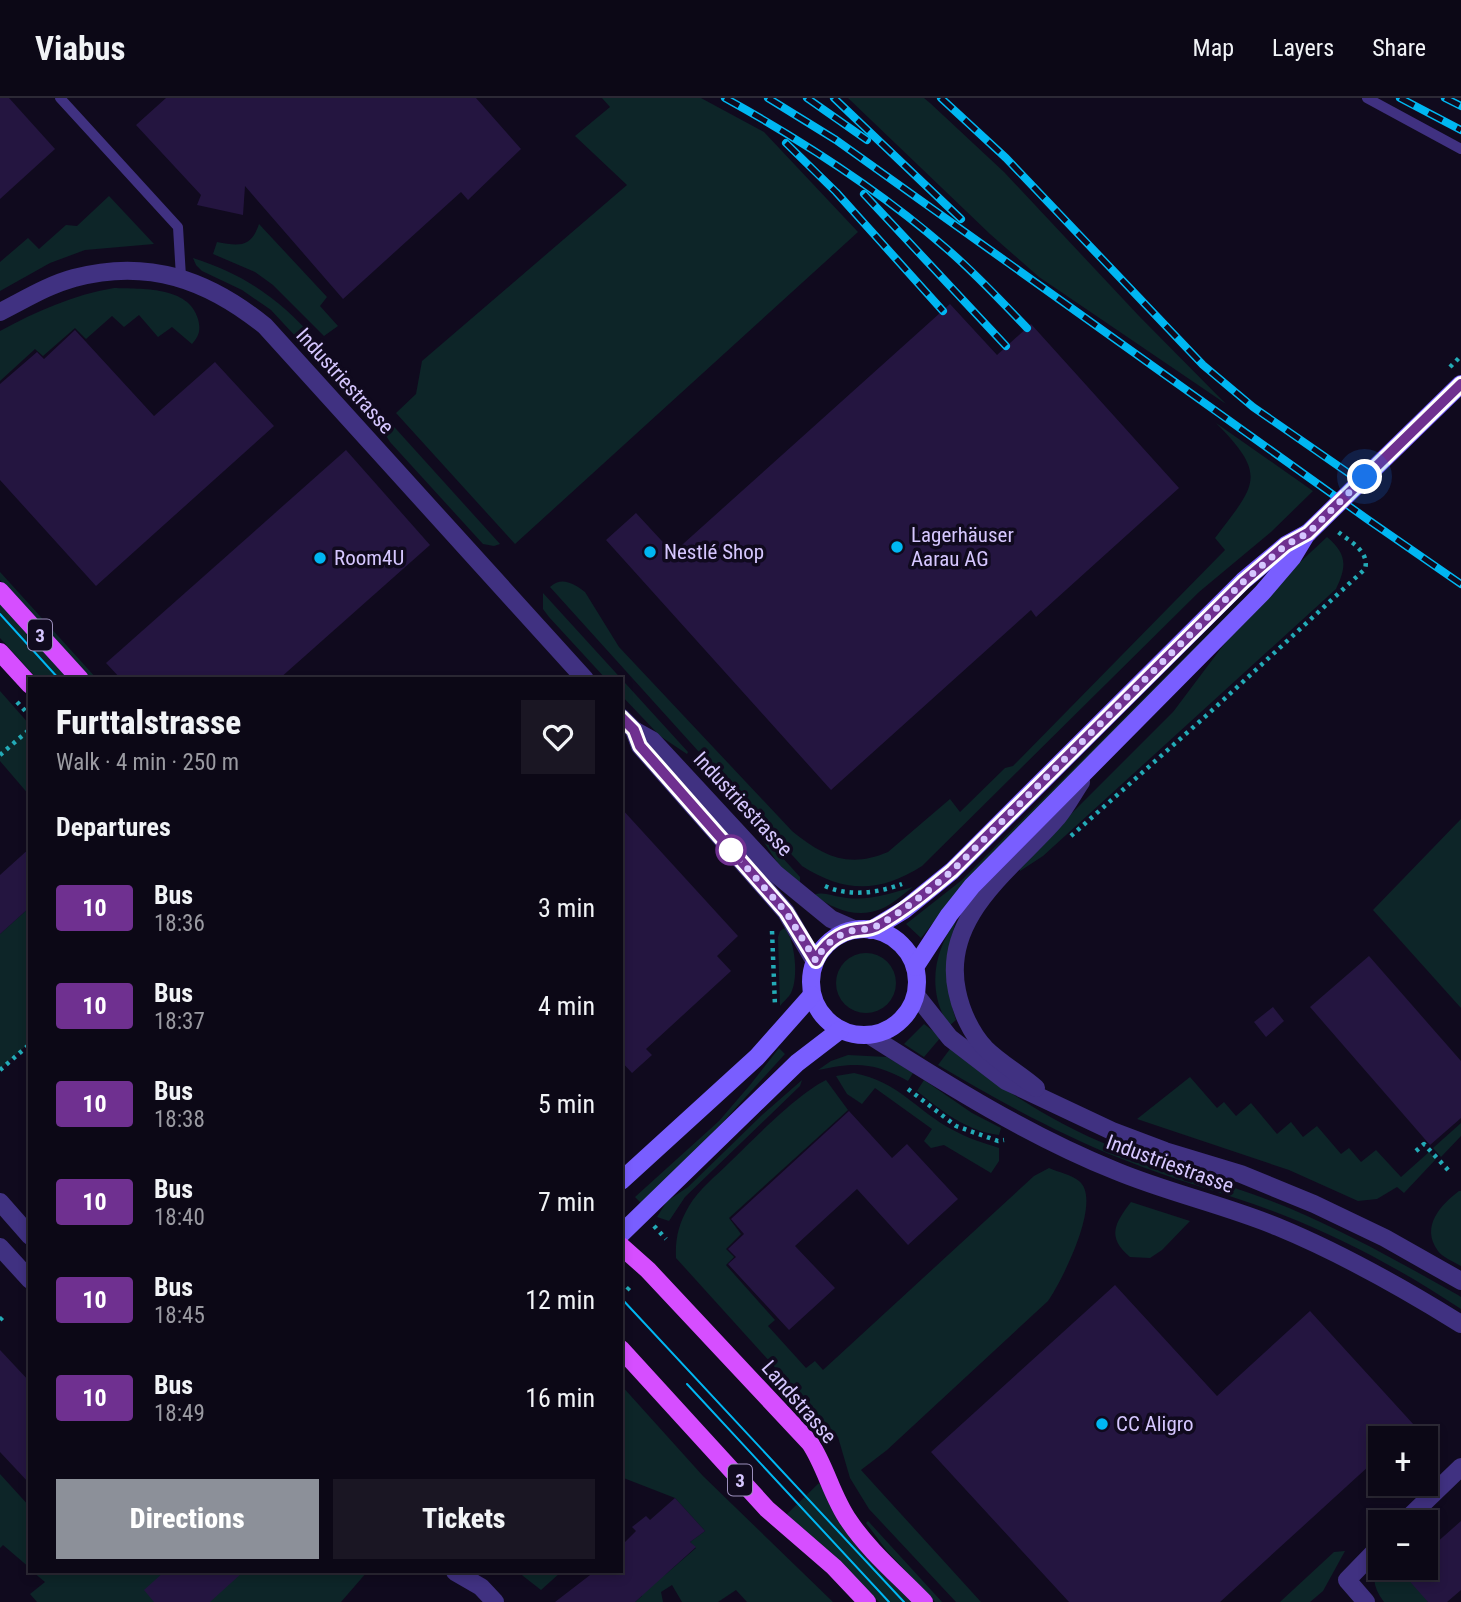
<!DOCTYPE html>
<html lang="en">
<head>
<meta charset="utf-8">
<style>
	body { margin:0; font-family:"Roboto Condensed",sans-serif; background:#1a1623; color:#f1f3f6; height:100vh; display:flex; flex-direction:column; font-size:26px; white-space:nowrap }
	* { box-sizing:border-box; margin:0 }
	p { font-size:23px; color:#9a9aa1 }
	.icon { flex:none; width:38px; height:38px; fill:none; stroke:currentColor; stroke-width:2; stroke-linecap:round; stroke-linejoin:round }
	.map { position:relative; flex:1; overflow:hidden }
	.sheet { position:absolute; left:28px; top:579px; width:595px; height:896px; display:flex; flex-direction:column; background:#0c0816; border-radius:0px; box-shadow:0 4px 10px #0003,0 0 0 2px #2c2935 }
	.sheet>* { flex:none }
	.badge { padding:0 14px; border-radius:5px; font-size:24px; line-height:46px }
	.fabs { position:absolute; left:1368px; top:1328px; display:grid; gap:14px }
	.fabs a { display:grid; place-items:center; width:70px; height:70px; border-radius:0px; background:#0c0816; box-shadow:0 4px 10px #0003,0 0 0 2px #2c2935; font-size:35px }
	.you { position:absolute; width:35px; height:35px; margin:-18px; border:5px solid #fff; border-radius:50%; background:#1a73e8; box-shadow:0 0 0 10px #1a73e833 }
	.map>.badge { position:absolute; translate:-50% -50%; box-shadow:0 0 0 4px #fff }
	h2 { padding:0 28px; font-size:26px; line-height:63px }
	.round { display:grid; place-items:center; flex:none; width:74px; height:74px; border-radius:0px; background:#1a1623 }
	.summary { display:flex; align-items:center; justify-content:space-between; height:119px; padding:0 28px }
	h1 { font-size:33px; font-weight:800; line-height:52px }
	.cta { display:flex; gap:14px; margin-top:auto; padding:14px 28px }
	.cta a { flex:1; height:80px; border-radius:0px; background:#8c9099; color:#fff; font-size:28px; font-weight:800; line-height:80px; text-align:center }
	.cta a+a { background:#1a1623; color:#f1f3f6 }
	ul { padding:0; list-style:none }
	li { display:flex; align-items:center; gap:21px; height:98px; padding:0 28px }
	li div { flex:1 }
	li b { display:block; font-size:26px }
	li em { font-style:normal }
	li .badge { min-width:77px; font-weight:700; text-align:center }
	header { display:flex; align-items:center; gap:42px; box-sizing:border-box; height:98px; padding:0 35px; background:#0c0816; border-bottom:2px solid #2c2935 }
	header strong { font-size:33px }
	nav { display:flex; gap:38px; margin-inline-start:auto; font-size:24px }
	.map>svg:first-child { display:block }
	.green { fill:#0d2528 }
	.building { fill:#241540 }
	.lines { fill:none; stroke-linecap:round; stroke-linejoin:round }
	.path { stroke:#23abb7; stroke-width:4.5; stroke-dasharray:3.5 5; stroke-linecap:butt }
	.service { stroke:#403181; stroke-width:10 }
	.minor { stroke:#403181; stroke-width:18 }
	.secondary { stroke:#795eff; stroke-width:18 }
	.primary { stroke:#d64eff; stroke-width:18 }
	.tram { stroke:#00b7f2; stroke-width:2 }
	.rail-casing { stroke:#00b7f2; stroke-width:8 }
	.rail { stroke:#100a1e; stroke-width:5; stroke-dasharray:16; stroke-linecap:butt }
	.path-bridge { stroke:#23abb7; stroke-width:4.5; stroke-dasharray:3.5 5; stroke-linecap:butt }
	.secondary-bridge { stroke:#795eff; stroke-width:18 }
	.line-casing { stroke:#fff; stroke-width:16 }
	.line { stroke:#6f3090; stroke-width:10 }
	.walk { stroke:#d6c7ff; stroke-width:7; stroke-dasharray:0 12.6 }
	.poi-dot { fill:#00b7f2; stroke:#100a1e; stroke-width:2.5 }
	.stop-dot { fill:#fff; stroke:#6f3090; stroke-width:3.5 }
	.labels { text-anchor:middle; stroke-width:7; stroke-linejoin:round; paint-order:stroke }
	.shield { fill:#100a1e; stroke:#9b8ebc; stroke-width:2 }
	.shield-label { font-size:19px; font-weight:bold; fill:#d6c7ff }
	.street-label { font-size:21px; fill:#d6c7ff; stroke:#100a1e }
	.poi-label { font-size:21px; fill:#d6c7ff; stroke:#100a1e; text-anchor:start }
</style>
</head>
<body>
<header>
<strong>Viabus</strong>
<nav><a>Map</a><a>Layers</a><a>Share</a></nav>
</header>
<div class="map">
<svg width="1461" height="1504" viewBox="0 0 1461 1504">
	<rect width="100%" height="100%" fill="#100a1e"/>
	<g class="green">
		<polygon points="602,0 701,0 764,34 858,134 515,446 396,315 416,296 422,263 627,87 575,38 610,9"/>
		<polygon points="848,0 924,0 930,5 1004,74 1139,218 1226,306 1039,179 990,136"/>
		<polygon points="109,98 154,146 85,152 50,165 0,193 0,164 28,140 39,151 66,127 77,128"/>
		<path d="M259,126L327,199L320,208L338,228L324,238L273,187L255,174L213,156L217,144C239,148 251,150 259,126Z"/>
		<path d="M193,160C246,177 279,201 316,242L309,245L297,240L271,212L242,192L202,173L196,167Z"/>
		<path d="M114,190C141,191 189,188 198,221C201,232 199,238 192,246L172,229L158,239L139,217L124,229L112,218L86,241L75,230L43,258L35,251L0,283V233C37,213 73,197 114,190Z"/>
		<polygon points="335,263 371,307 373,313 370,320 335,278"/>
		<polygon points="387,321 500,446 494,448 483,446 390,344 385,336"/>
		<path d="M1216,325L1313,393L1271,434L1199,494L922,768C880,795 844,795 802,768L550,489C562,478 574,486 585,494L619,549L792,733C823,758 848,771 888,754L950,701L960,714L1005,670L1013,668L1225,452L1215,440C1255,387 1269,378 1216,325Z"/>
		<path d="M1327,439C1347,456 1347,468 1336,491L1043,758L1020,773L1019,768L1173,614L1234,533L1296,468Z"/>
		<polygon points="0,474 97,581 89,581 0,482"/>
		<polygon points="543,495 688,654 687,656 660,638 621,597 621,581 606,581 549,519 543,511"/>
		<polygon points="1241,503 1243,503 952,801 921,840 906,826 962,782"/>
		<polygon points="0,504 69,581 37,581 0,540"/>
		<polygon points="0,593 30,627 30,698 0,663"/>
		<polygon points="1461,721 1461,910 1373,812"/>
		<polygon points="752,726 800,779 800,786 781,770"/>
		<path d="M913,789C903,796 893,806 881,811C857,821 833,811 814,797C823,793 832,798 841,799C866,804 889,796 913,789Z"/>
		<polygon points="30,809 30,944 0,971 0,836"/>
		<path d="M956,823C944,861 944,884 956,922L949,928C927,894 933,854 956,823Z"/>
		<path d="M785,830C795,844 799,879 791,895C789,899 783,904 780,908L778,839L780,833Z"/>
		<circle cx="866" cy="885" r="30"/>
		<polygon points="924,926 941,939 924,959 904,946"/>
		<polygon points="779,950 785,956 722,1025 641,1105 635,1099 719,1023 750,987"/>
		<path d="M950,951C1000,990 1054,1026 1113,1049C1171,1072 1232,1086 1289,1110C1348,1135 1403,1166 1458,1197L1461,1199V1211C1405,1174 1345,1141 1283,1117C1230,1096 1175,1083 1122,1061C1059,1036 997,1002 938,967Z"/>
		<path d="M848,957L887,959L913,975L908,983C874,964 856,964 818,972L831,963Z"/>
		<path d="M854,975C900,984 915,1012 953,1032C967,1040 984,1045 999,1050V1063L991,1075L944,1047L931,1050L924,1043L932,1031L875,990L862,1006L847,996L836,978Z"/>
		<polygon points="1190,979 1217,1010 1224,1004 1236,1018 1251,1005 1277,1036 1291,1024 1303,1039 1317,1028 1341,1056 1349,1050 1361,1064 1376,1052 1401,1079 1429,1054 1436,1061 1404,1095 1397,1089 1377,1101 1358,1103 1289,1072 1137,1021"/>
		<polygon points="802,982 800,988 685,1099 669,1123 657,1119 667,1103 688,1089 762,1017"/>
		<path d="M826,982L848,1012L729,1120L741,1136L726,1151L734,1159L726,1167L775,1222L768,1228L806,1270L815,1263L823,1272L1034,1078L1049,1070C1058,1074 1072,1077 1079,1083C1103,1102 1062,1183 1048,1203L887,1352L861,1372L981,1504H956L869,1411L850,1380L838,1339L676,1160C675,1140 679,1125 689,1108C699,1091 716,1078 730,1064C755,1040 796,997 826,982Z"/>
		<path d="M924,982L972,1015L1001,1030L999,1037C966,1033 942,1013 917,993Z"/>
		<polygon points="1461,1025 1461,1038 1441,1059 1433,1050"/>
		<path d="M1459,1093H1461V1168C1454,1164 1442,1159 1438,1153C1420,1128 1441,1107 1459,1093Z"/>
		<path d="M1131,1104L1190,1123L1162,1152L1150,1160L1130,1159C1106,1139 1115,1125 1131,1104Z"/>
		<polygon points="621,1287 703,1378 833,1504 747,1504 736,1492 718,1504 682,1504 672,1487 661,1494 663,1504 635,1504 642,1498 638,1493 666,1476 696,1450 690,1444 705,1433 675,1400 621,1379"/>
		<polygon points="0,1376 30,1409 30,1470 3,1447 0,1450"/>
		<polygon points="819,1385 838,1416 913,1504 879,1504 833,1456 786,1417"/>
		<polygon points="868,1423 942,1504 935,1504 887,1453 866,1425"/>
		<polygon points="1345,1453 1323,1493 1310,1504 1280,1504 1334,1454"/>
		<path d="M1381,1458V1470H1407L1428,1504H1384C1372,1489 1371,1474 1381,1458Z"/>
		<polygon points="33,1474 367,1474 341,1504 37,1504 30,1496 45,1484"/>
		<polygon points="518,1474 561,1474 541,1492"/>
	</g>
	<g class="building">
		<polygon points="0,0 9,0 55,51 0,101"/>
		<polygon points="166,0 476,0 521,51 468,102 461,94 343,201 245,88 243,117 197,107 201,97 136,27"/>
		<polygon points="950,206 997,257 1031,226 1179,390 1036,519 1031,512 831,692 606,442 636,415 673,455"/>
		<polygon points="75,232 154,318 215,264 274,328 96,488 0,382 0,286 37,254 44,261"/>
		<polygon points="346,352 430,447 279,581 121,581 106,565"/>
		<polygon points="621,710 738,838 717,858 731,873 646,951 652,957 632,975 621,963"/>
		<polygon points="30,750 30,809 0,836 0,777"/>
		<polygon points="1369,858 1461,963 1461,1020 1430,1047 1310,909"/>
		<polygon points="1273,909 1284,923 1266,939 1254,924"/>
		<polygon points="849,1013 892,1060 907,1046 958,1101 908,1147 857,1091 795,1148 835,1190 789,1232 728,1166 736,1159 728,1151 744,1136 731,1121"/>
		<polygon points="1115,1187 1217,1298 1310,1213 1414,1327 1399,1340 1381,1340 1381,1357 1220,1504 1069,1504 931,1354"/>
		<polygon points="0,1252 30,1284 30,1386 0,1354"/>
		<polygon points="675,1400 705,1433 690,1444 696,1449 635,1504 555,1504 594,1474 621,1474 621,1448 636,1433 632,1429 646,1418 650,1422"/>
		<polygon points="1461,1423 1461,1492 1447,1504 1428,1504 1398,1470 1426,1470 1426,1454"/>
		<polygon points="164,1474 243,1474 210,1504 154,1504 144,1492"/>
	</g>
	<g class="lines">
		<g class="path">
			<polyline points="17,604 30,618"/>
			<polyline points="0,657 30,631"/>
			<path d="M1071,738L1207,617L1365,471C1370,453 1349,443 1337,433"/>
			<path d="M825,788C849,799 878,795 902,786"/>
			<polyline points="772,833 775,908"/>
			<polyline points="0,972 30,946"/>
			<polyline points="908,991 956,1028 998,1043 1004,1042"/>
			<polyline points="1416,1053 1424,1046 1450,1074"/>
			<polyline points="654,1128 666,1141"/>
			<polyline points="621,1198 633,1186"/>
			<polyline points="0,1222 4,1218"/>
		</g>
		<g class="service">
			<polyline points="60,0 178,129 181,179"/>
			<polyline points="1367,0 1461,51"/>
		</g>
		<g class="minor">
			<path d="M0,214C24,202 48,187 74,180C148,160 208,182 265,228L585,581"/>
			<polyline points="621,619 634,632 652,642 776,776 831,821 856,832"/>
			<polyline points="634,632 640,648 786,814 815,864"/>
			<polyline points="916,897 950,940 1006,983 1112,1033 1165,1053 1241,1076 1314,1106 1385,1140 1461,1183"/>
			<path d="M869,937C949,988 1029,1038 1116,1073C1169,1095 1225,1107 1278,1129C1341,1155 1403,1190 1461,1226"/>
			<path d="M1036,990C1020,976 1000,965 985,950C971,935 961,913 957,893C941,817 1014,770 1057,720C1066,709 1073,696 1081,684"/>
			<polyline points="0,1104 30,1138"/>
			<polyline points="0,1149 30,1182"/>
			<polyline points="1404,1424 1461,1369"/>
			<polyline points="455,1474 481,1489 495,1504"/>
			<polyline points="1366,1504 1347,1482 1381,1447"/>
		</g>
		<g class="secondary">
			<circle cx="864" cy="884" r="53"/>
			<polyline points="871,832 904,812 952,773 1243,483 1286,447 1308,435"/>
			<polyline points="915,869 949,817 972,788 1262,495 1292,460 1306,437"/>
			<polyline points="621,1083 757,959 812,897"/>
			<polyline points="621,1136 797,965 840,932"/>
		</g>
		<g class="primary">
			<polyline points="0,493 80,581"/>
			<polyline points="0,554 30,587"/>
			<path d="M621,1148L648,1172L810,1345C826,1369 832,1399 849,1423C869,1453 899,1478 924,1504"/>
			<polyline points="621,1251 767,1411 834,1469 867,1504"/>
		</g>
		<g class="tram">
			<polyline points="0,516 59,581"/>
			<polyline points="621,1200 904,1504"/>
			<polyline points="687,1286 889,1504"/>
		</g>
		<g class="rail-casing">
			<g id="rail">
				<path d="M725,0C801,42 882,94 947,151C975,175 1001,203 1027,230"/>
				<polyline points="768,0 836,42 1367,421 1461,486"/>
				<polyline points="807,0 867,42"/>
				<polyline points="834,0 961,121"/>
				<polyline points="941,0 1006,60 1203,267 1253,309 1360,383"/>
				<polyline points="1400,0 1461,32"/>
				<polyline points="1445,0 1461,8"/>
				<polyline points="786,45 836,94 943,213"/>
				<polyline points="864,96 1006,248"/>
			</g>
		</g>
		<use href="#rail" class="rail"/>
		<polyline class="path-bridge" points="1450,269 1461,258"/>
		<polyline class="secondary-bridge" points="1308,435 1461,286"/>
	</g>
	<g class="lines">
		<g class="line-casing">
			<path id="line" d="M621,619L634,632L640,648L786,814L816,863C823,847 839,834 857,832C868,831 873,831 882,825C908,810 930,791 952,773L1244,483L1286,447L1308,435L1461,286"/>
		</g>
		<use href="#line" class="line"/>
		<path class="walk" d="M731,752L786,814L816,863C823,847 839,834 857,832C868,831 873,831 882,825C908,810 930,791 952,773L1244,483L1286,447L1308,435L1365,379"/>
	</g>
	<g class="poi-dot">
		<circle cx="897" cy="449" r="7"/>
		<circle cx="650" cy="454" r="7"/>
		<circle cx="320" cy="460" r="7"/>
		<circle cx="1102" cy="1326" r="7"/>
	</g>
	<circle class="stop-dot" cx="731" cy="752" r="14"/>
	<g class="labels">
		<g class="shield">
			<rect x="28" y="521.5" width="24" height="31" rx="5"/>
			<rect x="728" y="1366.5" width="24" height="31" rx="5"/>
		</g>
		<g class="shield-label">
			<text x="40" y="544">3</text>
			<text x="740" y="1389">3</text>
		</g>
		<g class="street-label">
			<text transform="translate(345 283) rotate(48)" y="7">Industriestrasse</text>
			<text transform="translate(743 706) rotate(47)" y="7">Industriestrasse</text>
			<text transform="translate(1170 1066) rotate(20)" y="7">Industriestrasse</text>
			<text transform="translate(799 1304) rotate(49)" y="7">Landstrasse</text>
		</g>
		<g class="poi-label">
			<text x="911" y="444">Lagerhäuser<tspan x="911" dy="24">Aarau AG</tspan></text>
			<text x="664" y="461">Nestlé Shop</text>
			<text x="334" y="467">Room4U</text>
			<text x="1116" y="1333">CC Aligro</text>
		</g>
	</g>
</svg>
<div class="fabs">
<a>+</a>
<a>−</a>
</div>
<div class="you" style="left:1365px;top:379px"></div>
<section class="sheet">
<div class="summary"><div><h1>Furttalstrasse</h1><p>Walk · 4 min · 250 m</p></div><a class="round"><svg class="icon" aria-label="heart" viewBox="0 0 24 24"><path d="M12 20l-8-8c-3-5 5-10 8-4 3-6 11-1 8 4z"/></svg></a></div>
<h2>Departures</h2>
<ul>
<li><span class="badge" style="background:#6f3090;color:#fff">10</span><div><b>Bus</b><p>18:36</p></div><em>3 min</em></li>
<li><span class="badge" style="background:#6f3090;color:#fff">10</span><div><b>Bus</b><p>18:37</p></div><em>4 min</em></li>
<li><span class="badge" style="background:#6f3090;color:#fff">10</span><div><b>Bus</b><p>18:38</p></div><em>5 min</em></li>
<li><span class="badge" style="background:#6f3090;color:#fff">10</span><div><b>Bus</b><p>18:40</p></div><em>7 min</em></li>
<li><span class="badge" style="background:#6f3090;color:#fff">10</span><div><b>Bus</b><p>18:45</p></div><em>12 min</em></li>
<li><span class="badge" style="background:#6f3090;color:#fff">10</span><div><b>Bus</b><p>18:49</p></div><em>16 min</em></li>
</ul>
<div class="cta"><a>Directions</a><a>Tickets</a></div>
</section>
</div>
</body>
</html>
